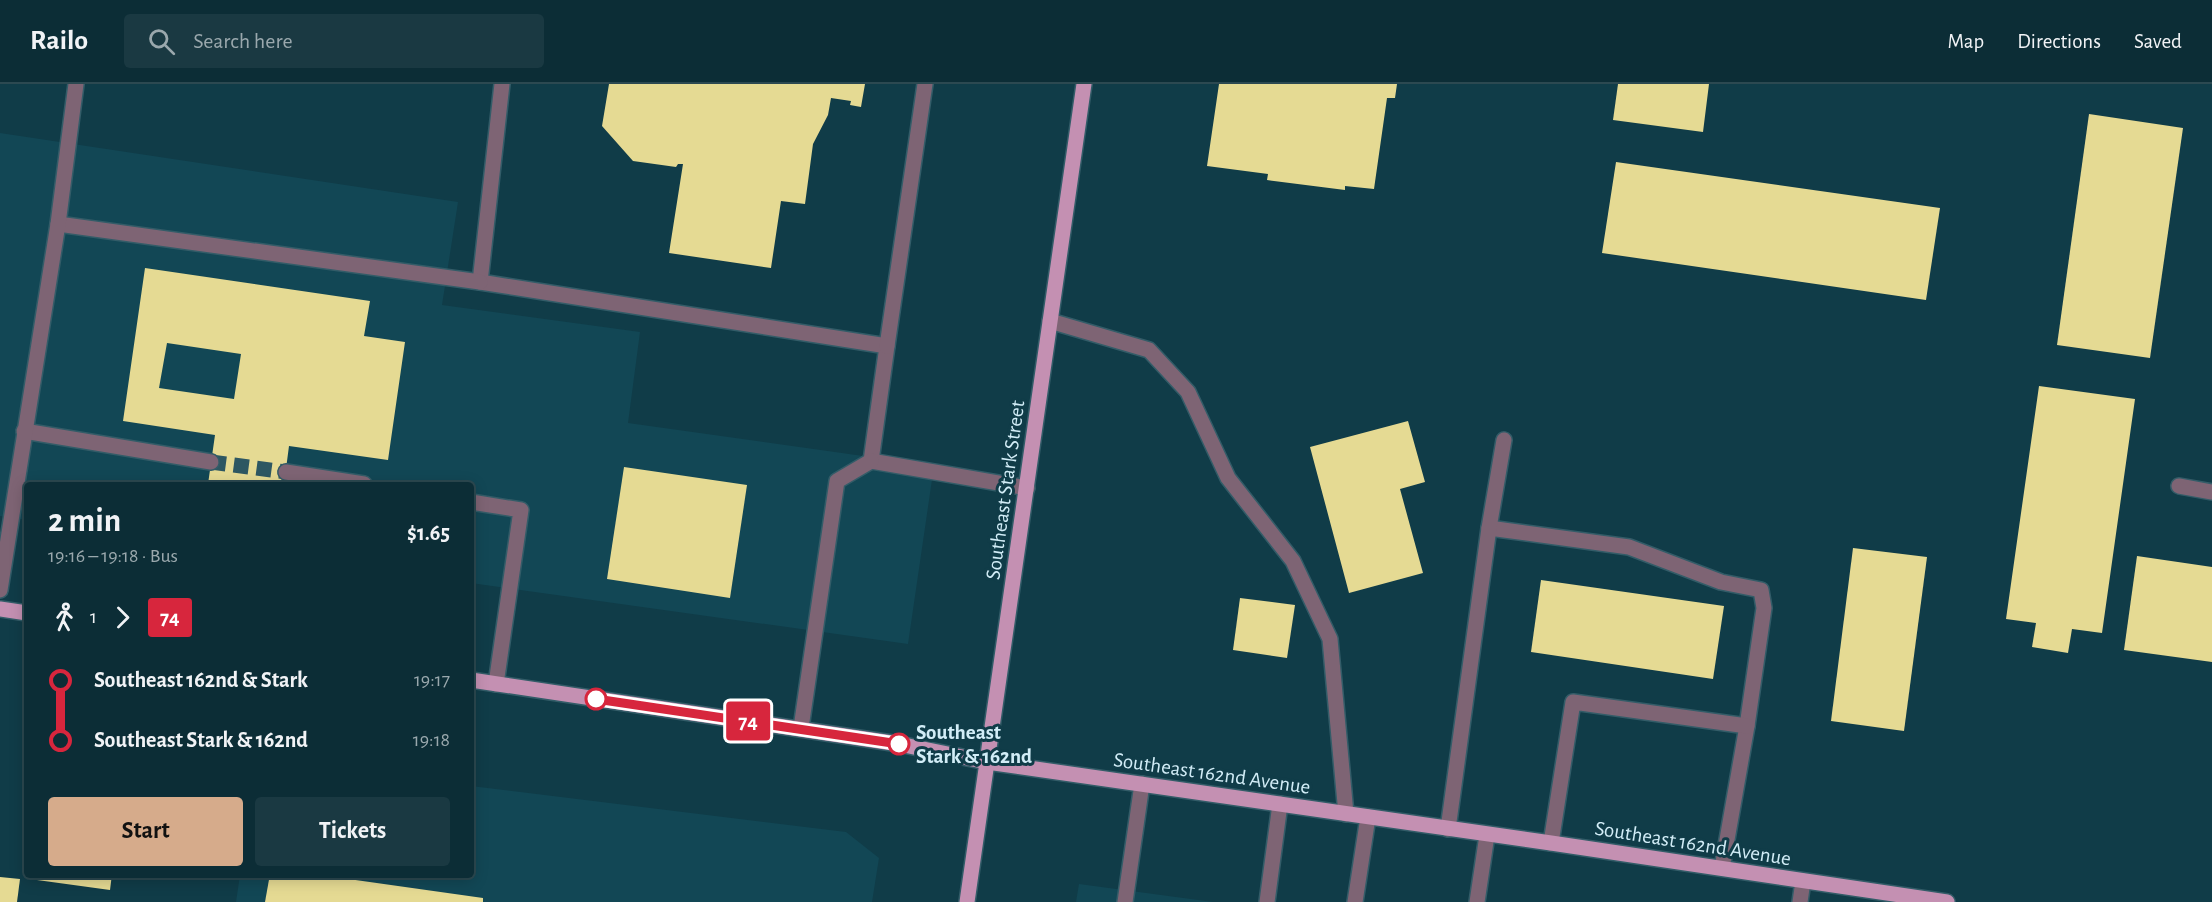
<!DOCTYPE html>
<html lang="en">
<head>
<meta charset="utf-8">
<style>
	body { margin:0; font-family:"Alegreya Sans",sans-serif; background:#1a3942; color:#f1f3f6; height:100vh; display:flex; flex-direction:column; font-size:22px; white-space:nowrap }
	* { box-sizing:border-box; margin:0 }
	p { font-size:20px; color:#9aa8ad }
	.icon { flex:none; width:33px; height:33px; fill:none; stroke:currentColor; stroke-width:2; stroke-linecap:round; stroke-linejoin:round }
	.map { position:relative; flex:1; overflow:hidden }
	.drawer { position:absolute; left:24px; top:398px; width:450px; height:396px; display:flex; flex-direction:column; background:#0c2d36; border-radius:6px; box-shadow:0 3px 15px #0003,0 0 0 2px #2c4951 }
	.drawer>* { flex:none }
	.badge { padding:0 12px; border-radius:4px; font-size:21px; line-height:39px }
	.map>.badge { position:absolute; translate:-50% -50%; box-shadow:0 0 0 3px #fff }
	.legs { display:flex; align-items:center; gap:9px; height:66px; padding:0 24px; font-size:20px }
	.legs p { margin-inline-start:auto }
	.overview { display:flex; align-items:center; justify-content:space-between; height:102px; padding:0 24px }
	h1 { font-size:33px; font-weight:600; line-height:45px }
	.button { display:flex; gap:12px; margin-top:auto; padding:12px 24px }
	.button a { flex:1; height:69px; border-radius:6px; background:#d6ab8b; color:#111; font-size:24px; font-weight:600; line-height:69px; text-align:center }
	.button a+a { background:#1a3942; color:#f1f3f6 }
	ul { padding:0 24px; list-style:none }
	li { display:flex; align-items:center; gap:21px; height:60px; font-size:22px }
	li i { display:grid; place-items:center; width:9px; height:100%; margin:0 8px; background:currentColor }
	li i::after { content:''; width:15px; height:15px; margin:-8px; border:4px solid; border-radius:50%; background:#0c2d36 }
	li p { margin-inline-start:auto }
	li:first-child i { background:linear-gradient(#0000 50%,currentColor 0) }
	li:last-child i { background:linear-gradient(currentColor 50%,#0000 0) }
	header { display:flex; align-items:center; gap:36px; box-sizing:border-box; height:84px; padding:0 30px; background:#0c2d36; border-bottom:2px solid #2c4951 }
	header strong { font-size:28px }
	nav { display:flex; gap:33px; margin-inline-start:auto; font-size:21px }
	.search { width:420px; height:54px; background:#1a3942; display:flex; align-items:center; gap:15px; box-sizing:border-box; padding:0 21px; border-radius:6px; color:#9aa8ad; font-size:22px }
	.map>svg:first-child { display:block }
	.built { fill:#124755 }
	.building { fill:#e5da93; fill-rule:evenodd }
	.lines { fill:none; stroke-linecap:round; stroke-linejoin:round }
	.minor-tunnel { stroke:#2d5762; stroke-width:15; stroke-dasharray:15 8; stroke-linecap:butt }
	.minor-casing { stroke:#335c68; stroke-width:18 }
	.major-casing { stroke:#335c68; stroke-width:18 }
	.minor { stroke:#7e6474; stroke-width:15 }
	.major { stroke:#c490b2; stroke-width:15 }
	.line-1-casing { stroke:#fff; stroke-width:14 }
	.line-1 { stroke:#d7263d; stroke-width:9 }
	.stop-1-dot { fill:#fff; stroke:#d7263d; stroke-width:3 }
	.labels { text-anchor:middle; stroke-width:6; stroke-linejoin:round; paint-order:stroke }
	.street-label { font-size:21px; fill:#d2edf7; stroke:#103c48 }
	.stop-label { font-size:21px; font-weight:bold; fill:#d2edf7; stroke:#103c48; text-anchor:start }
</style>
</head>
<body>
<header>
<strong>Railo</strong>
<div class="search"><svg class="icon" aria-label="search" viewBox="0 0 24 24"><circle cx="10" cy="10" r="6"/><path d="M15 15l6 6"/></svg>Search here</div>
<nav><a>Map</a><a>Directions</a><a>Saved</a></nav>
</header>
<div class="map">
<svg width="2212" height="818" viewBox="0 0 2212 818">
	<rect width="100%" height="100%" fill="#103c48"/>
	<g class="built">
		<polygon points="0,49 458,118 442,221 640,248 628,339 934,382 908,560 471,499 471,400 27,400 27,436 0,432"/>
		<polygon points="471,702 846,748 879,774 872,818 236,818 240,791 471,790"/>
		<polygon points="1079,800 1213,818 1076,818"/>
	</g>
	<g class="building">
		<polygon points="609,0 865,0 861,23 850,21 851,17 831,14 828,31 813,60 805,120 781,117 771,184 669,169 683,80 678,80 676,83 633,77 602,42"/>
		<polygon points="1219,0 1397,0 1395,14 1387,14 1374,105 1345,102 1345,106 1267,96 1268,90 1207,82"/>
		<polygon points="1618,0 1709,0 1703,48 1613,36"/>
		<polygon points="2089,30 2183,44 2150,274 2057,261"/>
		<polygon points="1616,78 1940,124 1926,216 1602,169"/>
		<path d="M145,184L370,217L364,252L405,258L388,376L289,362L284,400H208L215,351L123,337ZM167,259L241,270L234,315L159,304Z"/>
		<polygon points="2039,302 2135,315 2102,549 2072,545 2068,569 2032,563 2036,539 2006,535"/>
		<polygon points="1408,337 1425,398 1400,405 1423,489 1349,509 1310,363"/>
		<polygon points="624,383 747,401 730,514 607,495"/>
		<polygon points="1853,464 1927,473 1904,647 1831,637"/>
		<polygon points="2137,472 2212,483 2212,578 2124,566"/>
		<polygon points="1541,496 1724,522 1713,595 1531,568"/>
		<polygon points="1240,514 1295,521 1287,574 1233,566"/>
		<polygon points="38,790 112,790 110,806 37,796"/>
		<polygon points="270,790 313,790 483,814 483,818 265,818"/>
		<polygon points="0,793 20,795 17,818 0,818"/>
	</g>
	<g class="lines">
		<polyline class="minor-tunnel" points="211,378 286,388"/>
		<g class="minor-casing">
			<g id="minor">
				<polyline points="502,0 480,198 887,262 871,377 1027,404"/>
				<polyline points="58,140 480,198"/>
				<polyline points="1050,237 1149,266 1188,308 1228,394 1293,477 1330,555 1346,730"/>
				<polyline points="887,262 925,0"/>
				<polyline points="24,347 211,378"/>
				<polyline points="286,388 364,400"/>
				<polyline points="2179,402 2212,408"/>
				<polyline points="471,418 521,426 496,600"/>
				<polyline points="1489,444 1629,463 1721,498 1761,506 1764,524 1747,642 1722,784"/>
				<polyline points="0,506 58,140 76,0"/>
				<polyline points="801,644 837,397 871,377"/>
				<polyline points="1448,745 1489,444 1504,356"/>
				<polyline points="1551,759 1573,618 1747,642"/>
				<polyline points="1125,818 1142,700"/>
				<polyline points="1267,818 1280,720"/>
				<polyline points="1355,818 1368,733"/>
				<polyline points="1477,818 1487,751"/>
				<polyline points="1800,818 1803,797"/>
			</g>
		</g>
		<g class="major-casing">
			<g id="major">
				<polyline points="0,525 27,529"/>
				<polyline points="471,596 899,660 987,678 1551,759 1947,818"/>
				<polyline points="967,818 1084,0"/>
			</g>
		</g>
		<use href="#minor" class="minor"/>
		<use href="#major" class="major"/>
	</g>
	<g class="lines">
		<g class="line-1-casing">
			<polyline id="line-1" points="596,615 899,660"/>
		</g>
		<use href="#line-1" class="line-1"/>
	</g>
	<g class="stop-1-dot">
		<circle cx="596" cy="615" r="10"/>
		<circle cx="899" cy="660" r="10"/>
	</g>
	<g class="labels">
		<g class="street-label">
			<text transform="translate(1005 406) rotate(-82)" y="7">Southeast Stark Street</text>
			<text transform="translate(1212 689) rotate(8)" y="7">Southeast 162nd Avenue</text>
			<text transform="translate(1693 759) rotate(9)" y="7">Southeast 162nd Avenue</text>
		</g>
		<g class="stop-label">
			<text x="916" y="655">Southeast<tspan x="916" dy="24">Stark &amp; 162nd</tspan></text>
		</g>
	</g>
</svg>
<b class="badge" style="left:748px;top:637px;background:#d7263d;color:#fff">74</b>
<section class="drawer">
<div class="overview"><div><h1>2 min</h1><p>19:16 – 19:18 · Bus</p></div><b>$1.65</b></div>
<div class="legs"><svg class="icon" aria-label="walk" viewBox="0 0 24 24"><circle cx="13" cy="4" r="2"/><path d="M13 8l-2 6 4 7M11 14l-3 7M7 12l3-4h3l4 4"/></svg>1<svg class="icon" aria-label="forward" viewBox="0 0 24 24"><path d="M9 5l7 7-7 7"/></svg><b class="badge" style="background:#d7263d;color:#fff">74</b></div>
<ul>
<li><i style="color:#d7263d"></i><b>Southeast 162nd &amp; Stark</b><p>19:17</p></li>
<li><i style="color:#d7263d"></i><b>Southeast Stark &amp; 162nd</b><p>19:18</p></li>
</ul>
<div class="button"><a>Start</a><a>Tickets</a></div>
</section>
</div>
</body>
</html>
